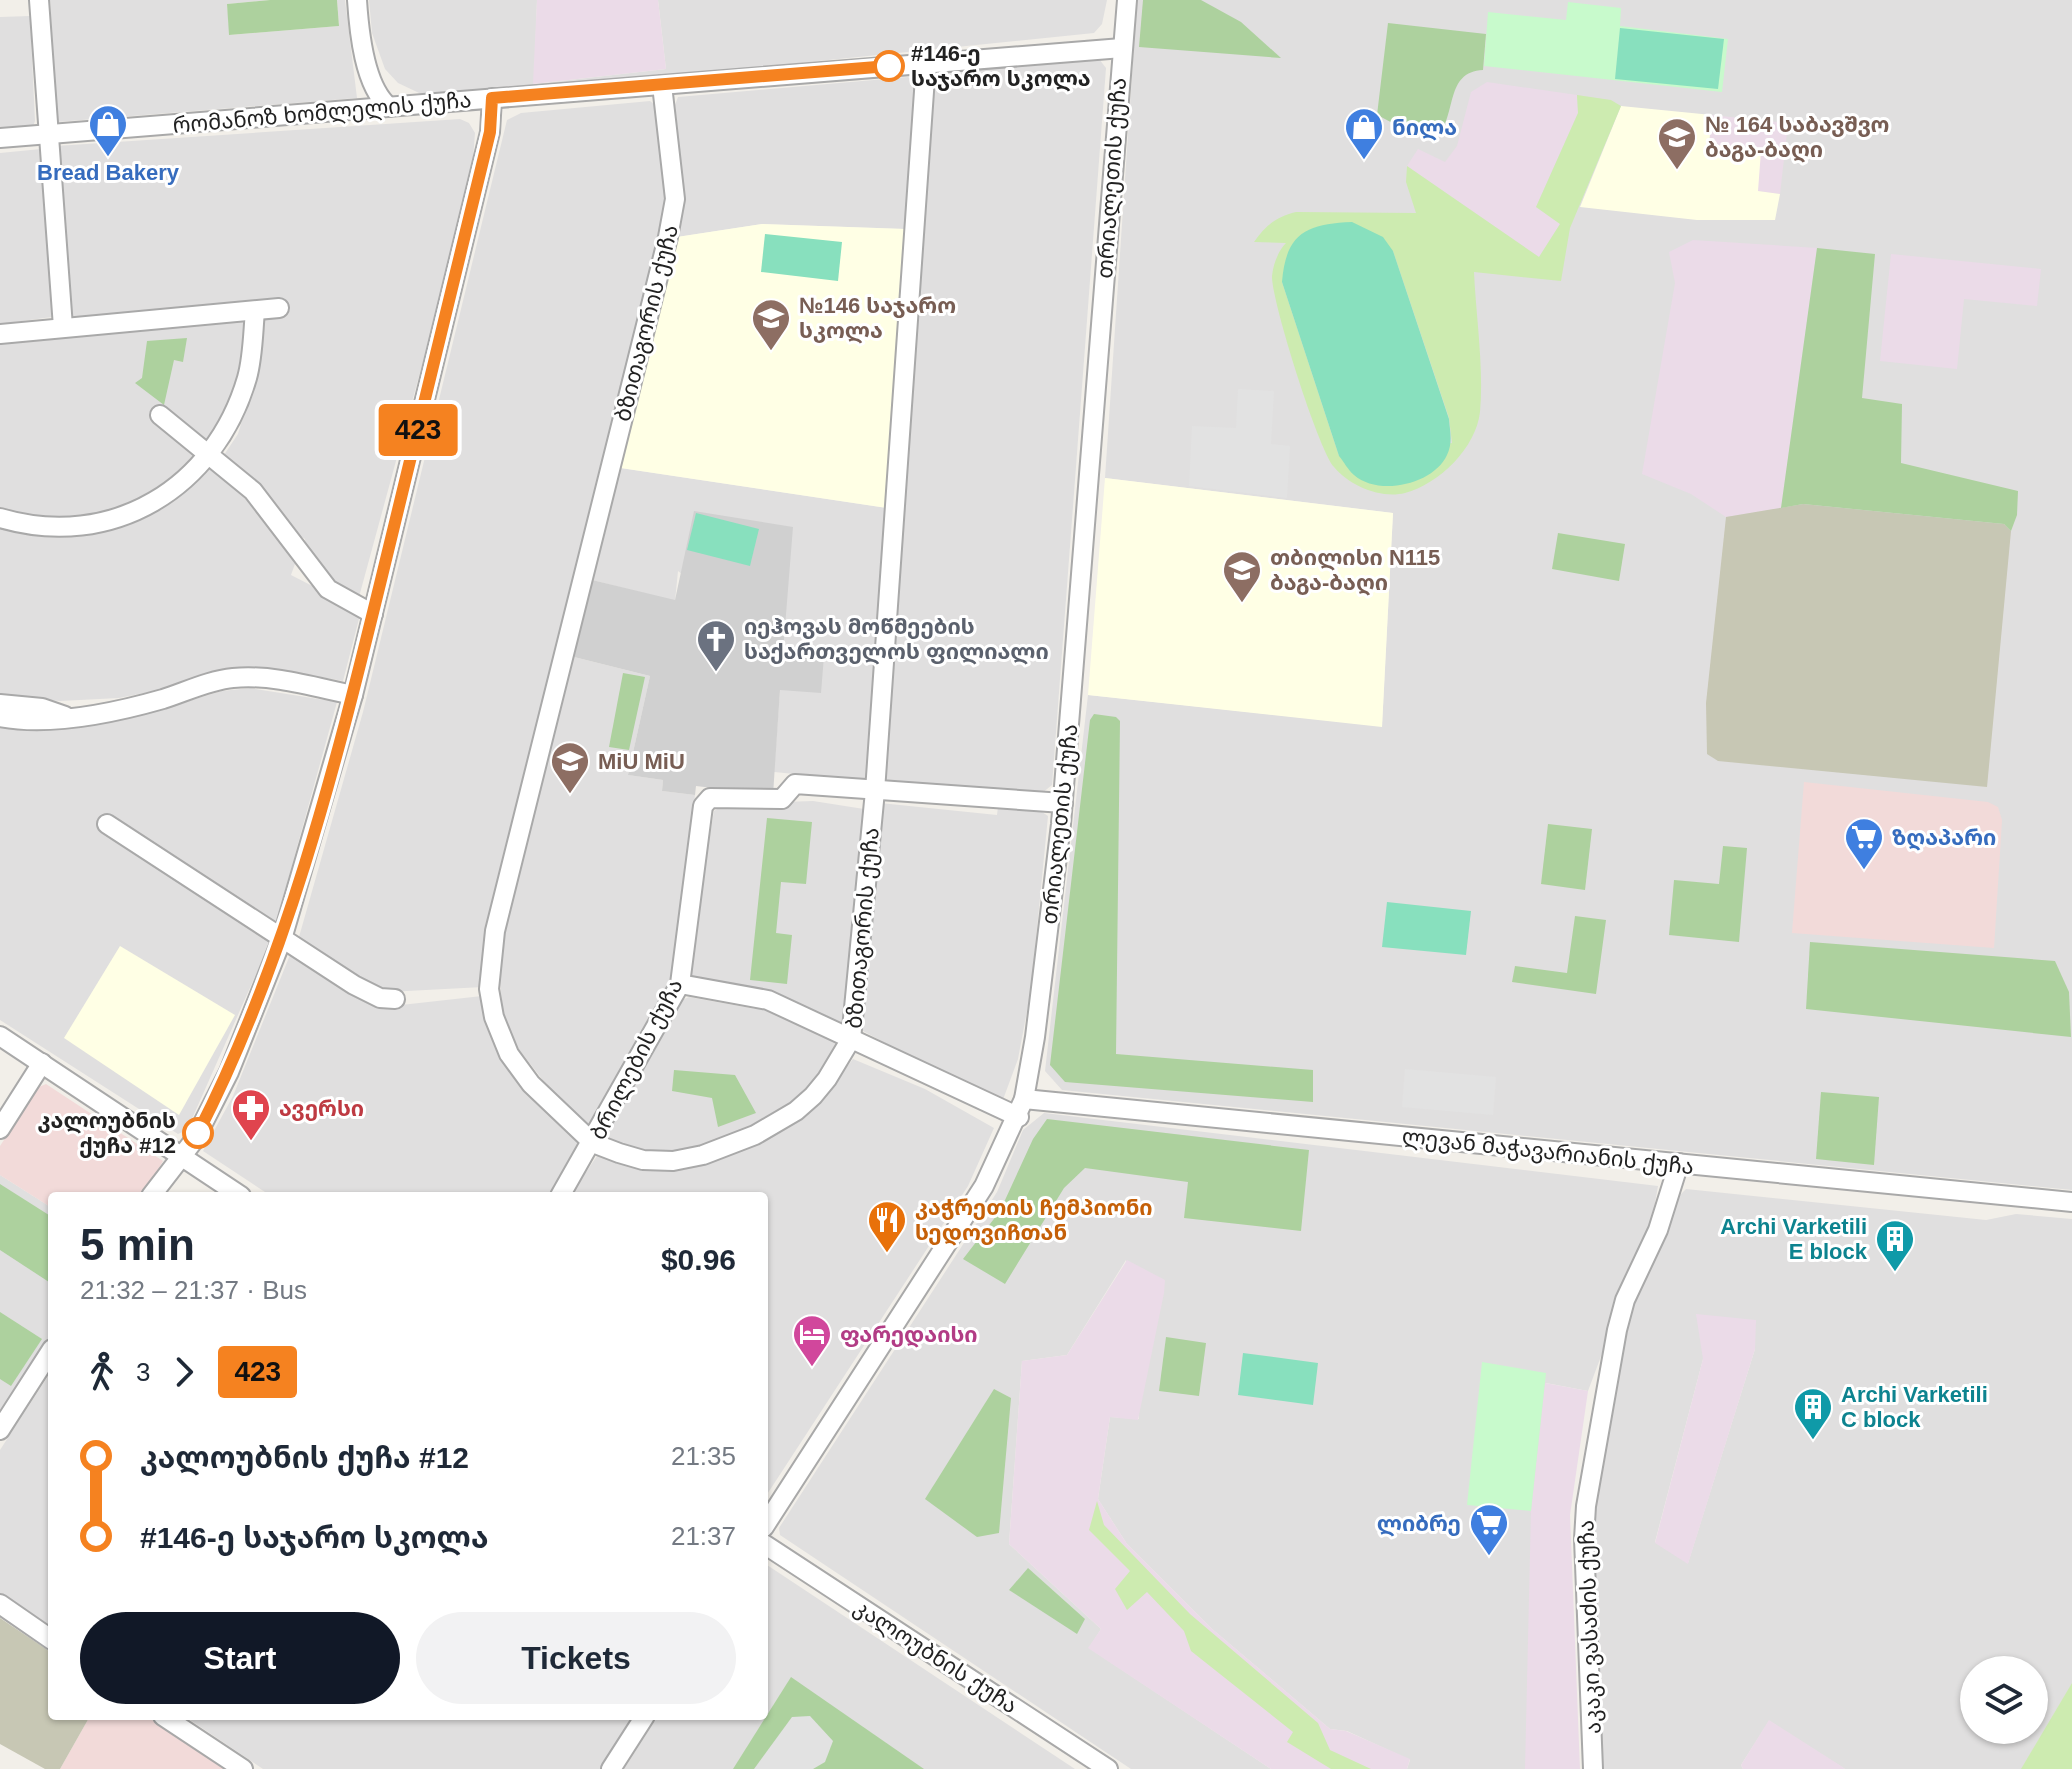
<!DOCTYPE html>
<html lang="en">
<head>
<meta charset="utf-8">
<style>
	body { margin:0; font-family:Helvetica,"Noto Sans Georgian",sans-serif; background:#f2f2f3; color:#1f2937; height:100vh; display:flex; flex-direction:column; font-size:30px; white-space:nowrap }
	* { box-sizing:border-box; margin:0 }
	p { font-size:26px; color:#747a83 }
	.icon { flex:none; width:44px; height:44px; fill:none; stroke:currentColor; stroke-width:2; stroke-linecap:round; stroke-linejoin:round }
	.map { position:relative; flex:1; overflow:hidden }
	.side { position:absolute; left:48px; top:1192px; width:720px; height:528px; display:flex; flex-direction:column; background:#fff; border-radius:8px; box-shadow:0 2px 6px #0004 }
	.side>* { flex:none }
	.badge { padding:0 16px; border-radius:6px; font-size:28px; line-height:52px }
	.tools { position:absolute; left:1960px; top:1656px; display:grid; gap:16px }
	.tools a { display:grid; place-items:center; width:88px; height:88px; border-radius:50%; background:#fff; box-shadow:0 2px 6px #0004; font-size:40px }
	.map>.badge { position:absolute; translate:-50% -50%; box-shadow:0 0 0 4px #fff }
	.legs { display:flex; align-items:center; gap:12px; height:88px; padding:0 32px; font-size:26px }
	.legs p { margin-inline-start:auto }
	.summary { display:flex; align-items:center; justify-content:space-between; height:136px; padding:0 32px }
	h1 { font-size:44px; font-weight:800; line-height:60px }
	.action { display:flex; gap:16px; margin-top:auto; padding:16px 32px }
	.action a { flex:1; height:92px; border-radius:48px; background:#111827; color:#fff; font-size:32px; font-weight:800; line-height:92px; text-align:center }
	.action a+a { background:#f2f2f3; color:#1f2937 }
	ul { padding:0 32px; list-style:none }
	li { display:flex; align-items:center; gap:28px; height:80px; font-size:30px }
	li i { display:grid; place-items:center; width:12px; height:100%; margin:0 10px; background:currentColor }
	li i::after { content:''; width:20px; height:20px; margin:-10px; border:6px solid; border-radius:50%; background:#fff }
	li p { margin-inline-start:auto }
	li:first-child i { background:linear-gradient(#0000 50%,currentColor 0) }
	li:last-child i { background:linear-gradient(currentColor 50%,#0000 0) }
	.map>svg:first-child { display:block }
	.residential { fill:#e0dfdf; fill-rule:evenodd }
	.commercial { fill:#f2dad9 }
	.industrial { fill:#ebdbe8 }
	.education { fill:#ffffe5 }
	.religious { fill:#d0d0d0 }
	.construction { fill:#c7c7b4 }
	.grass { fill:#cdebb0; fill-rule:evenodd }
	.forest { fill:#add19e }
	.park { fill:#c8facc }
	.pitch { fill:#88e0be }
	.parking { fill:#e2e2e2 }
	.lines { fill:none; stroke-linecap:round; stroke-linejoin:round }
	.minor-casing { stroke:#a9a9a9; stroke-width:22 }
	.minor { stroke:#fff; stroke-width:18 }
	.line-1-casing { stroke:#fff; stroke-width:18 }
	.line-1 { stroke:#f58220; stroke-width:12 }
	.stop-1-dot { fill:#fff; stroke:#f58220; stroke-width:4 }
	.labels { text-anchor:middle; stroke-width:6; stroke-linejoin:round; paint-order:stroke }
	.stop-label { font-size:22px; font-weight:bold; fill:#222; stroke:#fff; text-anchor:start }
	.street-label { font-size:22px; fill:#222; stroke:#fff }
	.education-label { font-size:22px; font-weight:bold; fill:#785e54; stroke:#fff; text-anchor:start }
	.shop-label { font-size:22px; font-weight:bold; fill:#366cbe; stroke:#fff; text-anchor:start }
	.worship-label { font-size:22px; font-weight:bold; fill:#5b616d; stroke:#fff; text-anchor:start }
	.health-label { font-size:22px; font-weight:bold; fill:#be3a42; stroke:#fff; text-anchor:start }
	.food-label { font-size:22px; font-weight:bold; fill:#c56008; stroke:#fff; text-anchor:start }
	.culture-label { font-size:22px; font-weight:bold; fill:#0d838f; stroke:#fff; text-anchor:end }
	.hotel-label { font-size:22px; font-weight:bold; fill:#b23c85; stroke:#fff; text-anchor:start }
</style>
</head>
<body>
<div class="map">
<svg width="2072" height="1769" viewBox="0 0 2072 1769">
	<rect width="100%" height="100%" fill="#f2efe9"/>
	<g class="residential">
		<polygon points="50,0 270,0 227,4 230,35 339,26 337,0 345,0 357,98 57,122"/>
		<polygon points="369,0 537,0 534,84 666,69 658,0 1107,0 1102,24 1094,33 434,100 398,83 385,69 372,33"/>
		<polygon points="1137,0 2072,0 2072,1190 1062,1090 1045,1071 1088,695 1382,726 1393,513 1105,478"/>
		<polygon points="30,16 35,121 33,126 0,128 0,17"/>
		<polygon points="1099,59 1106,68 1052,785 1042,793 891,783 882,775 929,82 937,73"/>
		<polygon points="908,77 915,83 905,229 762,224 677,237 685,199 675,105 678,97"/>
		<polygon points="650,101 658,107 666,179 664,228 483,987 388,992 297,944 363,712 507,120 521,113"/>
		<polygon points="460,119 469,123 475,133 471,185 359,597 321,573 307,556 305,539 293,531 261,491 224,455 238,434 251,390 261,317 69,320 56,146"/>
		<polygon points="41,149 52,317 0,324 0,153"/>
		<polygon points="248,321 243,368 214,438 172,483 100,518 63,521 20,516 0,508 0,337"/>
		<polygon points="212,462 268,520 296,561 291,575 361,611 343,681 270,668 119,698 60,701 0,696 0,524 72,533 137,519 176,497"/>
		<polygon points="614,467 887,508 868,781 774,772 780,689 823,656 783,653 678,571 675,601 588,579"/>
		<polygon points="570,656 650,676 628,775 663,780 662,791 695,795 672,977 590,1129 549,1088 514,1043 503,1017 500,982 503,932"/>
		<polygon points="250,688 337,702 272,938 187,1130 178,1134 0,1020 0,720 54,726 131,718 222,691"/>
		<polygon points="813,801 864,809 843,1023 686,976 714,811 725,804"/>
		<polygon points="880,803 997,815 998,807 1039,810 1048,816 1031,990 1018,1059 1001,1105 861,1030"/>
		<polygon points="292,950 401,1005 482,996 504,1063 583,1143 551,1196 271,1196 203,1151 233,1096"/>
		<polygon points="689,997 756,1009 759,1000 842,1037 822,1073 798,1100 753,1128 687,1152 643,1152 604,1139 682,1000"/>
		<polygon points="853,1059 925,1089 994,1128 968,1186 764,1499 764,1196 570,1196 599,1153 631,1166 657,1171 697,1166 786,1128 818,1103"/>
		<polygon points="1044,1113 1658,1186 1652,1220 1588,1391 1546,1383 1532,1769 1407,1769 1410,1760 1347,1731 1330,1729 1211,1628 1127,1544 1098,1499 1110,1417 1139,1419 1126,1260 1067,1355 1022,1361 1009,1544 1101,1629 1089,1648 1271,1769 1131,1769 780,1535 779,1528 997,1192 1023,1130"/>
		<polygon points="0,1175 52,1208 52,1335 0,1416"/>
		<path d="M1686,1189L1986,1220L2016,1214L2072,1219V1769H1845L1769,1721L1741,1765L1743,1769H1598L1590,1513L1633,1289L1659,1250L1676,1199ZM1755,1349L1688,1563L1655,1542L1703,1359ZM1974,1670H2034V1730H1974Z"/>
		<polygon points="52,1370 52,1629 0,1594 0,1450"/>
		<polygon points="764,1563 1075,1769 624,1769 658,1716 764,1716"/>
		<polygon points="184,1716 634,1716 600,1769 263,1769"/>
	</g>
	<g class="commercial">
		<polygon points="1804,782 1988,802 1998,807 2002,820 1994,948 1792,933"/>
		<polygon points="46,1084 163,1161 143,1196 52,1196 52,1208 0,1175 0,1146 39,1087"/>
		<polygon points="90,1716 146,1716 226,1769 60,1769"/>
	</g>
	<g class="industrial">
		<polygon points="537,0 658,0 666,69 533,84"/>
		<polygon points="1487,82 1577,95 1578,113 1536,207 1560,224 1539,257 1407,166 1418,149 1445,162 1457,146 1471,92"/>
		<polygon points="1712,115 1788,123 1780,194 1757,191 1709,145"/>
		<polygon points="1693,240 1817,248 1781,508 1726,517 1691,494 1642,474 1675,283 1669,252"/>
		<polygon points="1891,254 2041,269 2037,306 1964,299 1957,369 1880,361"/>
		<polygon points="1127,1260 1165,1280 1164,1293 1138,1420 1110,1417 1098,1499 1127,1544 1211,1628 1330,1729 1346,1731 1410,1759 1407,1769 1271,1769 1088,1648 1101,1629 1009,1544 1022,1361 1067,1355"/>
		<polygon points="1696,1314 1756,1320 1755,1349 1688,1564 1655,1543 1703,1359"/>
		<polygon points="1545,1383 1588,1391 1570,1515 1580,1769 1525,1769 1531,1511"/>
		<polygon points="1769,1720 1841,1766 1845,1769 1743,1769 1741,1765"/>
	</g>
	<g class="education">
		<polygon points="1621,106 1712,115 1709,144 1761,151 1758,191 1780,194 1775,220 1697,220 1580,207"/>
		<polygon points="762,224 905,229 887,508 614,467 677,237"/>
		<polygon points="1105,478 1393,513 1382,727 1088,695"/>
		<polygon points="120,946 235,1015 179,1115 64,1038"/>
	</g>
	<polygon class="religious" points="694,511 793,527 783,652 824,656 821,693 780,690 773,795 696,786 695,795 662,791 663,780 628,775 650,676 570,656 588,579 675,600"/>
	<g class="construction">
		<polygon points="1803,504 2004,524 2011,531 1987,787 1718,761 1707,754 1706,703 1726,517"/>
		<polygon points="0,1618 52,1653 52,1716 90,1716 60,1769 45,1769 0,1744"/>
	</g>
	<g class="grass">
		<path d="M1577,95L1611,100L1621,106L1570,228L1561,281L1474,272C1476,317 1484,367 1480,412C1476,448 1439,484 1405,493C1381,499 1350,486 1334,467C1318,449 1271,299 1272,276C1273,265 1278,251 1286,243L1254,242C1266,225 1276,217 1296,212L1416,213L1406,182L1407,166L1539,257L1560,224L1536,207L1578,113ZM1393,251L1449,418L1452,443L1339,456L1282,282Z"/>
		<polygon points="1097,1501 1104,1525 1190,1614 1318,1723 1330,1750 1371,1769 1331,1769 1287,1742 1293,1732 1191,1651 1184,1631 1147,1592 1127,1610 1115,1589 1130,1571 1089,1530"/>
		<polygon points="2072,1683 2072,1769 2021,1769"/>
	</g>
	<g class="forest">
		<polygon points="270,0 337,0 339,26 229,35 227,4"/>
		<polygon points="1143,0 1201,0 1241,22 1281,58 1139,47"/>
		<path d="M1388,23L1486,34L1483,70C1445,72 1457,113 1438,136C1416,139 1396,124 1377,115Z"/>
		<polygon points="1817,248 1875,254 1862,398 1902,404 1901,463 2018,491 2017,515 2011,531 2004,524 1803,504 1781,508"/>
		<polygon points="187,338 183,362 174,360 164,405 135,383 142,378 147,341"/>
		<polygon points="1558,533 1625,544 1619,581 1552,569"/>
		<polygon points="623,673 645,677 629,750 609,747"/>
		<polygon points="1094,714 1116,717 1120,721 1116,1054 1313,1070 1313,1102 1065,1082 1050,1065 1090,720"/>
		<polygon points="767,818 812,822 806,884 781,882 776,933 792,935 787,984 750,980"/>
		<polygon points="1548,824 1592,829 1585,890 1541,884"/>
		<polygon points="1723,846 1747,848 1739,942 1669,935 1674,880 1719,884"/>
		<polygon points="1575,916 1606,920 1596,994 1512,982 1515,966 1567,973"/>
		<polygon points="1810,942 2055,961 2069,992 2071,1037 1806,1009"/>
		<polygon points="674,1070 735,1075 756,1113 718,1127 712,1098 672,1091"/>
		<polygon points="1821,1092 1879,1097 1874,1165 1816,1159"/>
		<polygon points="1047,1119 1309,1150 1301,1231 1184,1218 1188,1182 1085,1168 1064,1188 1005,1284 963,1259 1000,1211 1033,1139"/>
		<polygon points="0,1184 52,1217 52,1284 0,1250"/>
		<polygon points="0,1312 42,1339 11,1386 0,1379"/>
		<polygon points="1166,1337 1206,1343 1199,1396 1159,1391"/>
		<polygon points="994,1389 1011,1398 999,1533 977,1537 925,1499"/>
		<polygon points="1028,1568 1085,1619 1077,1634 1009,1590"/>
		<polygon points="791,1677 924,1769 733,1769"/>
	</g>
	<g class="park">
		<polygon points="1568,2 1621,8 1620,26 1728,39 1722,92 1484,66 1488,12 1566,20"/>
		<polygon points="1482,1362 1546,1373 1531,1511 1467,1505"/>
	</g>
	<g class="pitch">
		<polygon points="1620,28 1724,39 1718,89 1615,79"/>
		<path d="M1352,222L1383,237L1393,251L1449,419C1450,432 1453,442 1447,455C1434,484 1379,497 1354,475C1348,470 1344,462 1339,456L1282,282C1286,233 1306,224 1352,222Z"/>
		<polygon points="765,234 842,242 838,281 761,272"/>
		<polygon points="696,513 759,529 750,566 687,550"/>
		<polygon points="1387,902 1471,911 1466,955 1382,947"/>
		<polygon points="1243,1353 1318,1363 1313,1405 1238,1395"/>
	</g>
	<g class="parking">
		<polygon points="1238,389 1274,391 1271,444 1290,446 1287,498 1189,486 1192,426 1236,428"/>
		<polygon points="1405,1069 1496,1077 1493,1115 1402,1107"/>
		<polygon points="810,1716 833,1741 825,1762 813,1769 754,1769 792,1717"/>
	</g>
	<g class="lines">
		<g class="minor-casing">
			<g id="minor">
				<polyline points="39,0 63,327"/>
				<path d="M357,0C359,31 364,86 389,107"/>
				<polyline points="662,85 675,199 668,237 495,931 489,989 494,1017 509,1054 531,1084 593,1143 619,1153 643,1160 673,1161 703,1155 755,1135 796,1111 813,1096 827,1079 851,1039 875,791 926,63"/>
				<polyline points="0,138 1122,48"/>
				<polyline points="0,334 279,308"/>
				<polyline points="160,415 253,491 328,589 373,614"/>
				<path d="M0,518C112,551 215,488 247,378C253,357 253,332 255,311"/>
				<polyline points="0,704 42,708 65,716"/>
				<path d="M0,717C51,727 114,713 163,699C185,692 210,680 233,678C273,674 314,687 353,695"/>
				<polyline points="107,824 354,985 380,998 395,999"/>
				<polyline points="680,984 768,1000 1019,1117"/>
				<polyline points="0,1036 241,1196"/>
				<polyline points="1024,1099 2072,1202"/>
				<polyline points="0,1129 42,1063"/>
				<polyline points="151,1196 195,1139 229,1072 282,939 353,695 490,132 492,98"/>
				<polyline points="560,1196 680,984 703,806 710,798 782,799 795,784 1063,803"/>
				<polyline points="0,1430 52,1349"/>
				<polyline points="764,1527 984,1186 1024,1099 1035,1037 1061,824 1127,0"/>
				<polyline points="764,1544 1108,1769"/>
				<polyline points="0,1604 52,1640"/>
				<polyline points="163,1716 243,1769"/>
				<polyline points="611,1769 645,1716"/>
				<polyline points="1593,1769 1584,1539 1586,1506 1617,1330 1625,1300 1658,1230 1679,1163"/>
			</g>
		</g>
		<use href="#minor" class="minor"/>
	</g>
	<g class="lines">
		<g class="line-1-casing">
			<path id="line-1" d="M198,1133C286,961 334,772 380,584C417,434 453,283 490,132L492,98L889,66"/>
		</g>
		<use href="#line-1" class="line-1"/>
	</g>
	<defs>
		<g id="shop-pin" transform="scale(2)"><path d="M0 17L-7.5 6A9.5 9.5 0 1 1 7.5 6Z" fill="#3f7fe0" stroke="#fff"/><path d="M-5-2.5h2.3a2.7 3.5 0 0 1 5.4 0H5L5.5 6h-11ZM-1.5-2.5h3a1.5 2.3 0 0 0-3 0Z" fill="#fff"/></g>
		<g id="school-pin" transform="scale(2)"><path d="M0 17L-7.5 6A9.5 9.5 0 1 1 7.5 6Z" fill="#8d6e63" stroke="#fff"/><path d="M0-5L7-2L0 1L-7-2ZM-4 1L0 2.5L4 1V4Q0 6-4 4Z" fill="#fff"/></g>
		<g id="church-pin" transform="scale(2)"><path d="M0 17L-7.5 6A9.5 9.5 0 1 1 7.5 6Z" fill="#6b7280" stroke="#fff"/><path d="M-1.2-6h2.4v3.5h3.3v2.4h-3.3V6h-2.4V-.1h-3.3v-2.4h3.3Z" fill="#fff"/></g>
		<g id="supermarket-pin" transform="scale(2)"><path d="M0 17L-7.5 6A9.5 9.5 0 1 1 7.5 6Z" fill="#3f7fe0" stroke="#fff"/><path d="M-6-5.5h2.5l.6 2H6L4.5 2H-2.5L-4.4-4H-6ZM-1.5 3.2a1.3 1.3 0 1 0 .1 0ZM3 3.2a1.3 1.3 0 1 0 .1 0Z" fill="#fff"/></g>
		<g id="pharmacy-pin" transform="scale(2)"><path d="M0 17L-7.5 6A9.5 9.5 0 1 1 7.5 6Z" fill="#e0444e" stroke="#fff"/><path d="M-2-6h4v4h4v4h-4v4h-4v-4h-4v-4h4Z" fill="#fff"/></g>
		<g id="restaurant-pin" transform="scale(2)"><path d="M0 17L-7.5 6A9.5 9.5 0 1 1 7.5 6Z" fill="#e8710a" stroke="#fff"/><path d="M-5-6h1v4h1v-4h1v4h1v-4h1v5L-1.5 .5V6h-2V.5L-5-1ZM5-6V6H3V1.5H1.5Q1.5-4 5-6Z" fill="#fff"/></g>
		<g id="building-pin" transform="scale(2)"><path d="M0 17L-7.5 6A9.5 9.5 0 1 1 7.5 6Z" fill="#0f9aa8" stroke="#fff"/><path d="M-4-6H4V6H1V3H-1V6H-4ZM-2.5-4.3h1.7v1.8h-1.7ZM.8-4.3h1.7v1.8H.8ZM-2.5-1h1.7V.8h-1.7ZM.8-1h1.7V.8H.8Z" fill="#fff"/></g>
		<g id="hotel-pin" transform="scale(2)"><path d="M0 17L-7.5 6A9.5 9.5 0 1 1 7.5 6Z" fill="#d1479c" stroke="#fff"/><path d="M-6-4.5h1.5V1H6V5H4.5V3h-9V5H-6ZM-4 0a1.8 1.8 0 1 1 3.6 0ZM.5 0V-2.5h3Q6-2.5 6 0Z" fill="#fff"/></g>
	</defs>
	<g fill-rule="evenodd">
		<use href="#shop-pin" x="108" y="124"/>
		<use href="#shop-pin" x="1364" y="127"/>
		<use href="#school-pin" x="1677" y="137"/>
		<use href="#school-pin" x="771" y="318"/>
		<use href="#school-pin" x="1242" y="570"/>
		<use href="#church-pin" x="716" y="639"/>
		<use href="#school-pin" x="570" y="761"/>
		<use href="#supermarket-pin" x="1864" y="837"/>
		<use href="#pharmacy-pin" x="251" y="1108"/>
		<use href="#restaurant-pin" x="887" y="1220"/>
		<use href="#building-pin" x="1895" y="1239"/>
		<use href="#hotel-pin" x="812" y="1334"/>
		<use href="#building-pin" x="1813" y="1407"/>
		<use href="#supermarket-pin" x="1489" y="1523"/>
	</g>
	<g class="stop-1-dot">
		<circle cx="889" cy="66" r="14"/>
		<circle cx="198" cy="1133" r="14"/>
	</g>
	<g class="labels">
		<g class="stop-label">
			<text x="911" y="61">#146-ე<tspan x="911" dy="25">საჯარო სკოლა</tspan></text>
			<text x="176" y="1128" text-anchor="end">კალოუბნის<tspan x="176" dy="25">ქუჩა #12</tspan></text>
		</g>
		<g class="street-label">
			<text transform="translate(322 112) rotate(-5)" y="8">რომანოზ ხომლელის ქუჩა</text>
			<text transform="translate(1111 178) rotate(-86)" y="8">თრიალეთის ქუჩა</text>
			<text transform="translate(646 323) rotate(-76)" y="8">ბზითაგორის ქუჩა</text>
			<text transform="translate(1059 824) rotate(-84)" y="8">თრიალეთის ქუჩა</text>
			<text transform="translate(862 928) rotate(-85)" y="8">ბზითაგორის ქუჩა</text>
			<text transform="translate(636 1059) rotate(-63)" y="8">ბრილების ქუჩა</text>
			<text transform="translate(1548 1151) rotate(6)" y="8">ლევან მაჭავარიანის ქუჩა</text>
			<text transform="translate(1589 1627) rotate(-92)" y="8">აკაკი ვასაძის ქუჩა</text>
			<text transform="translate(936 1656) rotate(33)" y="8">კალოუბნის ქუჩა</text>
		</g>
		<g class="education-label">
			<text x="1705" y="132">№ 164 საბავშვო<tspan x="1705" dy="25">ბაგა-ბაღი</tspan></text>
			<text x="799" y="313">№146 საჯარო<tspan x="799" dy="25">სკოლა</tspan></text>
			<text x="1270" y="565">თბილისი N115<tspan x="1270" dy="25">ბაგა-ბაღი</tspan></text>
			<text x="598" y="769">MiU MiU</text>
		</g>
		<g class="shop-label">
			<text x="1392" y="135">ნილა</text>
			<text x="108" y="180" text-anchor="middle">Bread Bakery</text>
			<text x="1892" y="845">ზღაპარი</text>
			<text x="1461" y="1531" text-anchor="end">ლიბრე</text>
		</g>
		<g class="worship-label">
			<text x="744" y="634">იეჰოვას მოწმეების<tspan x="744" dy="25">საქართველოს ფილიალი</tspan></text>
		</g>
		<g class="health-label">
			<text x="279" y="1116">ავერსი</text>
		</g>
		<g class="food-label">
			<text x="915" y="1215">კაჭრეთის ჩემპიონი<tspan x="915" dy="25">სედოვიჩთან</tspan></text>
		</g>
		<g class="culture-label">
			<text x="1867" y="1234">Archi Varketili<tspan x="1867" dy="25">E block</tspan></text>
			<text x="1841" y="1402" text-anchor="start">Archi Varketili<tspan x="1841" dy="25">C block</tspan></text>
		</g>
		<g class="hotel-label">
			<text x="840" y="1342">ფარედაისი</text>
		</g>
	</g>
</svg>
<div class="tools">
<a><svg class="icon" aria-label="layers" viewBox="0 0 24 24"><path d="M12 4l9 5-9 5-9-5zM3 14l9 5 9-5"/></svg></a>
</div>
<b class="badge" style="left:418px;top:430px;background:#f58220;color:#111">423</b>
<section class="side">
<div class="summary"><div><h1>5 min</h1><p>21:32 – 21:37 · Bus</p></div><b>$0.96</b></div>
<div class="legs"><svg class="icon" aria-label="walk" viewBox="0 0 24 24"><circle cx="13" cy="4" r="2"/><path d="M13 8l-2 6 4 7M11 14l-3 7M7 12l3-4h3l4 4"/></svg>3<svg class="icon" aria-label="forward" viewBox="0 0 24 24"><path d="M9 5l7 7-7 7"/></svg><b class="badge" style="background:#f58220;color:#111">423</b></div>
<ul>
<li><i style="color:#f58220"></i><b>კალოუბნის ქუჩა #12</b><p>21:35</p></li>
<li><i style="color:#f58220"></i><b>#146-ე საჯარო სკოლა</b><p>21:37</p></li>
</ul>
<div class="action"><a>Start</a><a>Tickets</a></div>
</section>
</div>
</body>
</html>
